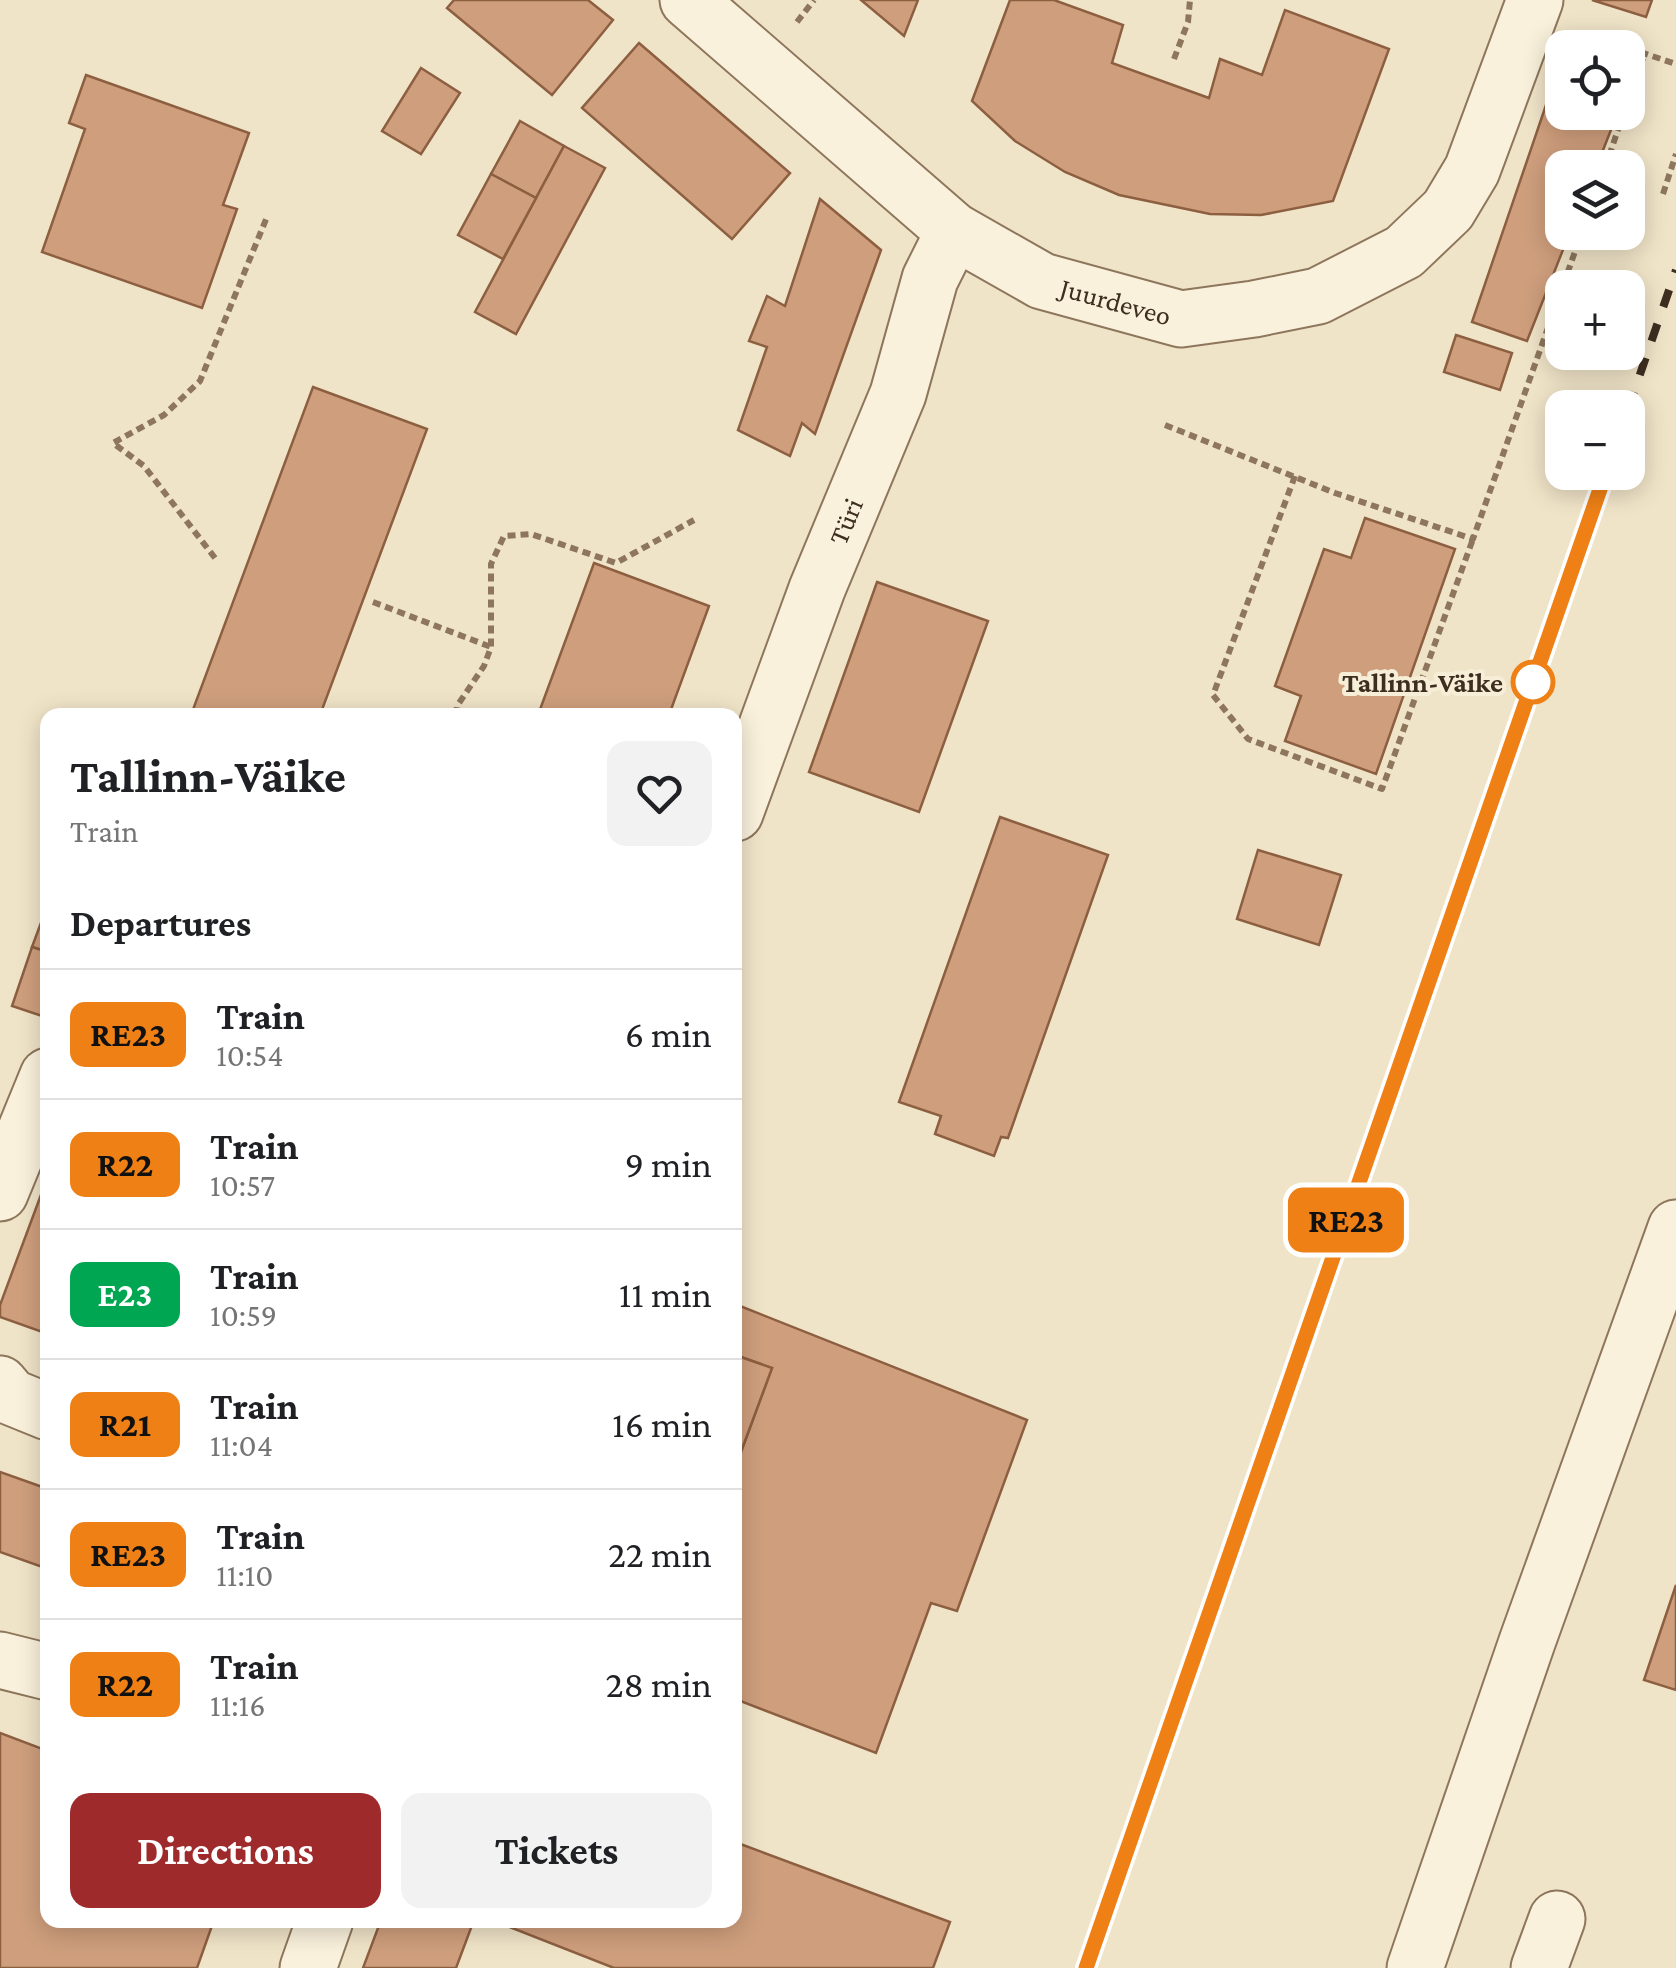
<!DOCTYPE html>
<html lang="en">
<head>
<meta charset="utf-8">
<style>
	body { margin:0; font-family:"Crimson Pro",serif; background:#f2f2f2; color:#202124; height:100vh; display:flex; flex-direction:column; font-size:38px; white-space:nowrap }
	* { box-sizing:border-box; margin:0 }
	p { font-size:32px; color:#757577 }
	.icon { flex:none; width:55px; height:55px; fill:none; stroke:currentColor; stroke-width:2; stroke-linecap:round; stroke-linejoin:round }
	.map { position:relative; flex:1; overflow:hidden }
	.sheet { position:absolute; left:40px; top:708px; width:702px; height:1220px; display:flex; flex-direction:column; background:#fff; border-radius:20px; box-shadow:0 5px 25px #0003 }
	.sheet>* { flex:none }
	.badge { padding:0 20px; border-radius:15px; font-size:35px; line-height:65px }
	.controls { position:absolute; left:1545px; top:30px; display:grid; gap:20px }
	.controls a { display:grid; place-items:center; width:100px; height:100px; border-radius:20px; background:#fff; box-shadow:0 5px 25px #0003; font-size:50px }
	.map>.badge { position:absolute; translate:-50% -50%; box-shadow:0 0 0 5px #fff }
	h2 { padding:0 30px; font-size:38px; line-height:90px }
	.round { display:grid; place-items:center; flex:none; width:105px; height:105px; border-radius:20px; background:#f2f2f2 }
	.overview { display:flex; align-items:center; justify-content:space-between; height:170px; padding:0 30px }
	h1 { font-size:48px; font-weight:700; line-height:75px }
	.cta { display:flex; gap:20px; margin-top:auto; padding:20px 30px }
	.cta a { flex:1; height:115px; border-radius:20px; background:#9e2a2b; color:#fff; font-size:40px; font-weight:700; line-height:115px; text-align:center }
	.cta a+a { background:#f2f2f2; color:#202124 }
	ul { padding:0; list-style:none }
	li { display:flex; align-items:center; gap:30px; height:130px; padding:0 30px; border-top:2px solid #e0e0e0 }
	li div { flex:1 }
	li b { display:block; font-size:38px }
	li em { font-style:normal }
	li .badge { min-width:110px; font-weight:700; text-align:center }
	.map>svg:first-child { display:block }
	.building { fill:#cf9f7d; stroke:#8d5f41; stroke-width:2.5 }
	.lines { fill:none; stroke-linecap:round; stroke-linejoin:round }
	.minor-casing { stroke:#8d765c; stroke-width:59 }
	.path { stroke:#8d765c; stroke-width:6; stroke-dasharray:8 5; stroke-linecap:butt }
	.minor { stroke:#faf1dc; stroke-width:55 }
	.rail { stroke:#3d2e20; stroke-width:8; stroke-dasharray:18 18; stroke-linecap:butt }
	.line-casing { stroke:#fff; stroke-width:22 }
	.line { stroke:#ef8016; stroke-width:15 }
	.stop-dot { fill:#fff; stroke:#ef8016; stroke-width:5 }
	.labels { text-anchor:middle; stroke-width:8; stroke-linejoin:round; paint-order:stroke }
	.street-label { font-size:28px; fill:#3d2e20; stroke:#f7eed8 }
	.stop-label { font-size:28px; font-weight:bold; fill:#3d2e20; stroke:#f7eed8; text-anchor:end }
</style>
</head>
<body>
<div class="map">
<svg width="1676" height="1968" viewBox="0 0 1676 1968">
	<rect width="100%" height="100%" fill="#f0e4c8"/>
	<g class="building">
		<polygon points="454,0 588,0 613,20 552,95 447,8"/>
		<polygon points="861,0 918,0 904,36"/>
		<polygon points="1010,0 1054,0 1123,25 1112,63 1209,98 1220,59 1262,75 1285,10 1389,49 1333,201 1261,215 1210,214 1119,195 1065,172 1015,141 972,101"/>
		<polygon points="1592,0 1652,0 1646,17"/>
		<polygon points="639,43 790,173 732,239 582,108"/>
		<polygon points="1561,61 1562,112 1618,112 1596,168 1562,168 1562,232 1570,232 1527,341 1472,322"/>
		<polygon points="421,68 460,93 421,154 382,131"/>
		<polygon points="86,75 249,133 223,205 237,209 202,308 42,252 85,129 69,123"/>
		<polygon points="520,121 564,146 536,198 491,174"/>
		<polygon points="564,146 605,168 516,334 475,312"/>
		<polygon points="491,174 536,198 503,259 458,235"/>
		<polygon points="820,199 881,250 815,434 802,423 790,456 738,430 767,347 749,341 767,296 785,306"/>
		<polygon points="1456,335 1512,353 1500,390 1444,372"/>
		<polygon points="313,387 427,429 320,715 191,715"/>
		<polygon points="1365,518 1455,549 1376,774 1285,741 1301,696 1275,686 1324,549 1351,558"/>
		<polygon points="594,563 709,606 669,715 538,715"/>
		<polygon points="877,582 988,621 919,812 809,772"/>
		<polygon points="1000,817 1108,855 1008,1138 1001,1137 994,1156 935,1134 941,1116 899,1102"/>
		<polygon points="1258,850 1341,875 1319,945 1237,919"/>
		<polygon points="48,904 48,952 32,947"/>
		<polygon points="32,947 48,952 48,1018 12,1006"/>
		<polygon points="48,1176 48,1334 0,1317 0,1305"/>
		<polygon points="735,1304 1027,1420 957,1611 931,1603 876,1753 735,1699 735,1468 772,1368 735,1355"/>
		<polygon points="735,1355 772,1368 735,1468"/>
		<polygon points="0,1472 48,1489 48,1569 0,1552"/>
		<polygon points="1676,1585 1676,1690 1644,1680"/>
		<polygon points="0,1733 48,1751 48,1920 214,1920 197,1968 0,1968"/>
		<polygon points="735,1842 950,1922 933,1968 614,1968 492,1920 735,1920"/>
		<polygon points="381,1920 474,1920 456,1968 363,1968"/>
	</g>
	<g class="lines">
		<g class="minor-casing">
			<g id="minor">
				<path id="s1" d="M688,0L954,231L1042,281L1181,319L1254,309L1318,296L1404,252L1448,210L1472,170L1535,0"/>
				<path id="s2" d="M735,813L817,589L898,394L930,279L954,231"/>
				<polyline points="0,1193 48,1076"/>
				<polyline points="0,1384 11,1397 48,1412"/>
				<polyline points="0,1660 48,1672"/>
				<polyline points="308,1968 325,1920"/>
				<polyline points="1415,1968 1527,1642 1676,1228"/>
				<polyline points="1539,1968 1557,1919"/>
			</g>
		</g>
		<g class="path">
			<polyline points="797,22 814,0"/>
			<polyline points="1584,37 1604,39 1626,48"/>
			<polyline points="1628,48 1676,64"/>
			<polyline points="1174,59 1188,22 1190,0"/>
			<polyline points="1628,103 1644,55"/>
			<polyline points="1605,168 1624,112"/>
			<polyline points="1663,194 1676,154"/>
			<polyline points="1165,425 1335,493 1473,539 1582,232"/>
			<polyline points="1295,476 1213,695 1248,739 1382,789 1473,539"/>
			<polyline points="215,558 144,466 113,443 164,415 200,381 267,217"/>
			<polyline points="373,602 491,647"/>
			<polyline points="456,715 457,706 484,666 491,647 491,564 504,536 531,534 616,563 694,520"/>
		</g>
		<use href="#minor" class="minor"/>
		<g class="rail">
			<polyline points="1628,409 1676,270"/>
			<polyline points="1086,1968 1606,472"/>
		</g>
	</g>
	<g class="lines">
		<g class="line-casing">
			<polyline id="line" points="1086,1968 1606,472"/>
		</g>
		<use href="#line" class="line"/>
	</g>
	<circle class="stop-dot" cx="1533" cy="682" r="20"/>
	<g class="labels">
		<g class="street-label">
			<text dy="10" stroke="none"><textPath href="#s1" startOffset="530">Juurdeveo</textPath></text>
			<text dy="10" stroke="none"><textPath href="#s2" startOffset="312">Türi</textPath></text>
		</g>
		<g class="stop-label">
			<text x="1503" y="692">Tallinn-Väike</text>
		</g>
	</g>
</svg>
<div class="controls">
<a><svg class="icon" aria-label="locate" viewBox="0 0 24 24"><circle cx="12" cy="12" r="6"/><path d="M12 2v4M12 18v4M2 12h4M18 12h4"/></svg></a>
<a><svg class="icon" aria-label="layers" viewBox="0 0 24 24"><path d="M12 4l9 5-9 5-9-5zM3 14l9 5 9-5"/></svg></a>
<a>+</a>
<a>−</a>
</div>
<b class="badge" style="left:1346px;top:1220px;background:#ef8016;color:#111">RE23</b>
<section class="sheet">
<div class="overview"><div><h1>Tallinn-Väike</h1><p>Train</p></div><a class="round"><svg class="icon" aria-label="heart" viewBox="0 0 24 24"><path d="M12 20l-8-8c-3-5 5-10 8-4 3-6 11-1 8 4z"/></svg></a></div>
<h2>Departures</h2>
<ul>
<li><span class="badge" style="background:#ef8016;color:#111">RE23</span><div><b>Train</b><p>10:54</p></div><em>6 min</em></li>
<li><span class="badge" style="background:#ef8016;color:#111">R22</span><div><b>Train</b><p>10:57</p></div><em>9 min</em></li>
<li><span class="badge" style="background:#00a651;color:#fff">E23</span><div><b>Train</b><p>10:59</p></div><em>11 min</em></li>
<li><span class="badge" style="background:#ef8016;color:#111">R21</span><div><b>Train</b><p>11:04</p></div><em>16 min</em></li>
<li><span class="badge" style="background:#ef8016;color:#111">RE23</span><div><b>Train</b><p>11:10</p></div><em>22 min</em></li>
<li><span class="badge" style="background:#ef8016;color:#111">R22</span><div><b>Train</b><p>11:16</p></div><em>28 min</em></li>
</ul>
<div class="cta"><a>Directions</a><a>Tickets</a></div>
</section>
</div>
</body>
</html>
